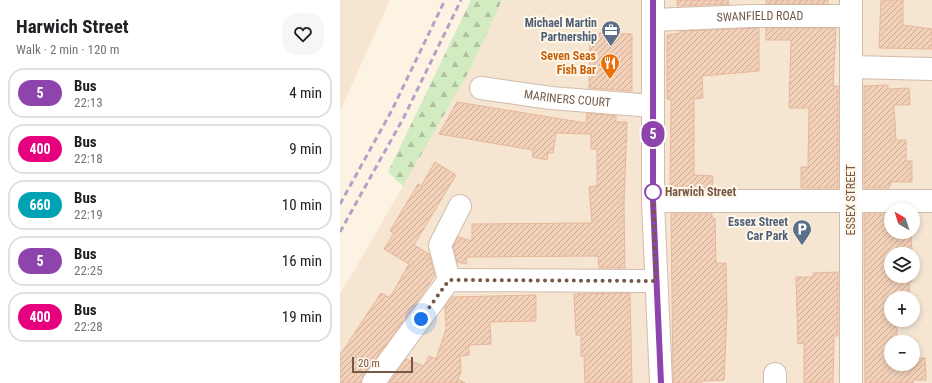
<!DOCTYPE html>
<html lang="en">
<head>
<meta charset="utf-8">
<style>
	body { margin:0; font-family:"Roboto Condensed",sans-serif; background:#f6f6f6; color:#202124; height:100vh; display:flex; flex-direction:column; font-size:15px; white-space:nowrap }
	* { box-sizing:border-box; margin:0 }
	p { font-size:13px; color:#757577 }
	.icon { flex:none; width:22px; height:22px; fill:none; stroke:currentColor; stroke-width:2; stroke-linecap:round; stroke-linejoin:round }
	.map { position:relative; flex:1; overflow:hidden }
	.side { display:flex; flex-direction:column; background:#fff; width:340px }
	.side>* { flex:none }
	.badge { padding:0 8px; border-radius:13px; font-size:14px; line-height:26px }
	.needle { width:26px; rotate:321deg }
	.controls { position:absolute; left:544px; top:203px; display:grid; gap:8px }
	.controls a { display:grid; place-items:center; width:36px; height:36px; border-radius:50%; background:#fff; box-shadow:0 2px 6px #0003; font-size:20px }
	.scale { position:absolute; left:12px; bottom:10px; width:61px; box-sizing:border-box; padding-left:4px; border:2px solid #765848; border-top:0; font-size:11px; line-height:14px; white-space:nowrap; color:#765848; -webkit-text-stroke:3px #fff7ea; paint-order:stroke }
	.you { position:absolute; width:20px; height:20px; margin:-10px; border:3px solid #fff; border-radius:50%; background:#1a73e8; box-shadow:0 0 0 6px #1a73e833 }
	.map>.badge { position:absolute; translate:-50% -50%; box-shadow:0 0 0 2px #fff }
	.round { display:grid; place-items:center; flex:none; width:42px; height:42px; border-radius:16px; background:#f6f6f6 }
	.overview { display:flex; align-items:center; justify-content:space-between; height:68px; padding:0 16px }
	h1 { font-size:19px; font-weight:700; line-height:30px }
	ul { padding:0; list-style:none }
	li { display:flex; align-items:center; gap:12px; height:50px; margin:0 8px 6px; padding:0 8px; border:2px solid #e0e0e0; border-radius:16px }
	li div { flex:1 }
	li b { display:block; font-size:15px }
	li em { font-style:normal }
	li .badge { min-width:44px; font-weight:700; text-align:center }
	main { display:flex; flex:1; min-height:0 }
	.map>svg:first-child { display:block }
	.residential { fill:#f5e5d1; fill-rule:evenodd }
	.forest { fill:url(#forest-firs) }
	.building { fill:url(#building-hatch); stroke:#e7b799 }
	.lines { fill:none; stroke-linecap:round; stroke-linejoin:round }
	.street-casing { stroke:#d1bcac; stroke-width:24 }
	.secondary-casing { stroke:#d4bca9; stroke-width:24 }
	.street { stroke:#fff; stroke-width:22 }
	.secondary { stroke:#fff; stroke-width:22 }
	.rail { stroke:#b5a1c7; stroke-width:3; stroke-dasharray:6 4; stroke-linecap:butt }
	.line-casing { stroke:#fff; stroke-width:9 }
	.line { stroke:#8e44ad; stroke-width:6 }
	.walk { stroke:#765848; stroke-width:4; stroke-dasharray:0 7.2 }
	.stop-dot { fill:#fff; stroke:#8e44ad; stroke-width:2 }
	.labels { text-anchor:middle; stroke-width:4; stroke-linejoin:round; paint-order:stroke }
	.street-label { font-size:12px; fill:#765848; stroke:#fff7ea }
	.service-label { font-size:12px; font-weight:bold; fill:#4e5e75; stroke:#fff7ea; text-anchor:end }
	.food-label { font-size:12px; font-weight:bold; fill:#c56008; stroke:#fff7ea; text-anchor:end }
	.stop-label { font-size:12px; font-weight:bold; fill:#765848; stroke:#fff7ea; text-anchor:start }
</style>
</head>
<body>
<main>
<section class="side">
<div class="overview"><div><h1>Harwich Street</h1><p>Walk · 2 min · 120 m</p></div><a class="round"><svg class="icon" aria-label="heart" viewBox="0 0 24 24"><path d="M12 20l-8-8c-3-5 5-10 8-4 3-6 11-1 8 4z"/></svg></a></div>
<ul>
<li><span class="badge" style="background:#8e44ad;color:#fff">5</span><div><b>Bus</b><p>22:13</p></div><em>4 min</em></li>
<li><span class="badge" style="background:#e6007e;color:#fff">400</span><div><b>Bus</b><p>22:18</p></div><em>9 min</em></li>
<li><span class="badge" style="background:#00a3b4;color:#fff">660</span><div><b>Bus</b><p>22:19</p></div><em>10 min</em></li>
<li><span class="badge" style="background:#8e44ad;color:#fff">5</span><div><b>Bus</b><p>22:25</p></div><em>16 min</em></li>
<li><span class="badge" style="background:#e6007e;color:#fff">400</span><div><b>Bus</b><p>22:28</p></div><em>19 min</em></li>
</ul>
</section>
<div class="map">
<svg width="592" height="383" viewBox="0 0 592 383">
	<defs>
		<pattern id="forest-firs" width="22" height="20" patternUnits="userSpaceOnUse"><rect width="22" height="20" fill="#d2ebc1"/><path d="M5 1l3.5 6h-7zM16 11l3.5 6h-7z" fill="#afc19f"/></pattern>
		<pattern id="building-hatch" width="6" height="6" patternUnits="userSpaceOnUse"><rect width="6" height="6" fill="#f3d1b9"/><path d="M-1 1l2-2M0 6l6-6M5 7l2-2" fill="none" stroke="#c9ac98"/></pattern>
	</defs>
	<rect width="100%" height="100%" fill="#fdf3e3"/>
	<g class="residential">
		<polygon points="0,0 50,0 0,111"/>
		<path d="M162,0H592V383H0V293L14,271L132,66ZM551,210H573V232H551ZM551,254H573V276H551ZM551,298H573V320H551ZM551,342H573V364H551Z"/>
	</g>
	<polygon class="forest" points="131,0 162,0 132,66 63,186 48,172"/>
	<g class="building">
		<polygon points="337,0 388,0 389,4 337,6"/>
		<rect x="426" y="0" width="62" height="4"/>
		<polygon points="541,0 563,0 563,25 592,29 592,49 539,48"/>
		<polygon points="419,28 419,71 362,76 363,98 354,99 354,175 373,176 372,188 330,188 331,100 327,99 327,35 340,33 340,31"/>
		<polygon points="426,28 496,28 493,86 498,86 498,188 461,188 461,167 468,167 469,108 449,108 451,40 426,40"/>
		<polygon points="259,33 292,34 292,91 249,88 250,37 259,37"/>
		<polygon points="548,85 548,89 569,88 570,105 554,105 556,140 566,140 566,161 572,161 572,182 551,182 549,188 524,188 524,86"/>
		<polygon points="117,102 246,123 247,113 276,116 276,122 287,122 284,205 285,268 259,268 258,256 127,257 126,264 117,262 113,246 118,237 132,241 132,224 252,223 249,187 257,186 257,149 251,149 251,134 216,133 213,153 208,153 207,160 192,157 193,150 99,134"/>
		<polygon points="95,162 116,175 74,245 89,254 95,275 80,298 23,376 21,383 0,383 0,355 41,293 48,297 52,294 69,264 44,249 54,233 50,231 78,184 81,186"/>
		<polygon points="331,214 372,214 372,218 375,218 376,263 386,263 387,313 384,380 361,381 361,383 333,383"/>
		<polygon points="524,214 550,214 551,232 571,232 572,254 551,254 551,276 572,276 572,282 569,282 570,298 551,298 551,320 557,320 557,337 561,337 561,342 551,342 551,364 573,364 573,359 585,358 586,380 573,380 573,383 525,383"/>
		<polygon points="498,272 498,336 494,336 493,383 464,383 464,343 458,344 456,277 473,277 473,273"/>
		<polygon points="290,293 292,383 245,383 244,356 241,356 241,335 236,335 234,294"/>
		<polygon points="196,295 196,321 150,322 151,344 129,345 129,355 120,356 121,372 118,379 125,383 49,383 66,359 84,366 89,356 96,359 106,329 105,306 112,297"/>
	</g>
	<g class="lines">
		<g class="street-casing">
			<g id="street">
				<polyline points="511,16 511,383"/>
				<path id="s1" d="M313,20L411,16H511V0"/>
				<polyline points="511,67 592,69"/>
				<path id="s2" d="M141,88L211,98L313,106"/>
				<polyline points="313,201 592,201"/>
				<polyline points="109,280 100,245 120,206"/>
				<polyline points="33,383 109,280 316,281"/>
				<polyline points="435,383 435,374"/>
			</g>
		</g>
		<g class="secondary-casing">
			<polyline id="secondary" points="313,0 313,201 321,383"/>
		</g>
		<use href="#street" class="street"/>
		<use href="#secondary" class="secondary"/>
		<g class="rail">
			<polyline points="0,204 52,110 105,0"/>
			<polyline points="0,232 64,117 121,0"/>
		</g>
	</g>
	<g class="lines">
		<g class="line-casing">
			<polyline id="line" points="313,0 313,201 321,383"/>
		</g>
		<use href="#line" class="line"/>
		<polyline class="walk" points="81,319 109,280 316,281 313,187 313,192"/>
	</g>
	<defs>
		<g id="office-pin" transform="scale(1)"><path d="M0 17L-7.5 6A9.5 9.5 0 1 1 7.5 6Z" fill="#5c6f8a" stroke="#fff7ea"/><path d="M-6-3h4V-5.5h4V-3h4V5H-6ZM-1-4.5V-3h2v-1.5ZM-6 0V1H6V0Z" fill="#fff"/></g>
		<g id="restaurant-pin" transform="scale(1)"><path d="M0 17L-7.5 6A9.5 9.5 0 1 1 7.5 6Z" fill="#e8710a" stroke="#fff7ea"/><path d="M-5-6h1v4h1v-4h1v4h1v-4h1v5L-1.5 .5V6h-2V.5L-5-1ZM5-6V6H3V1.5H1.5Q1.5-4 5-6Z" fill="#fff"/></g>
		<g id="parking-pin" transform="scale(1)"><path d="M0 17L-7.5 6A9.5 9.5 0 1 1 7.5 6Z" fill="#5c6f8a" stroke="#fff7ea"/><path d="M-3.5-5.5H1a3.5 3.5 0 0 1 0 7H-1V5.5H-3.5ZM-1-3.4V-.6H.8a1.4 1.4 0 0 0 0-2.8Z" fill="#fff"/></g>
	</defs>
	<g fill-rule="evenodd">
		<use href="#office-pin" x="271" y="30"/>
		<use href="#restaurant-pin" x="270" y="63"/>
		<use href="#parking-pin" x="462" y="229"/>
	</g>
	<circle class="stop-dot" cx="313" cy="192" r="8"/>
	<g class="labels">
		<g class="street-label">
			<text dy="4" stroke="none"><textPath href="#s1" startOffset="107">SWANFIELD ROAD</textPath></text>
			<text dy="4" stroke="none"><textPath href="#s2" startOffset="87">MARINERS COURT</textPath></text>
			<text transform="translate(511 200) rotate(-90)" y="4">ESSEX STREET</text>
		</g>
		<g class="service-label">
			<text x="257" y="27">Michael Martin<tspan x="257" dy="14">Partnership</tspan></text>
			<text x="448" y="226">Essex Street<tspan x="448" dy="14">Car Park</tspan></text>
		</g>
		<g class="food-label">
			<text x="256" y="60">Seven Seas<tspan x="256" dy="14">Fish Bar</tspan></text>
		</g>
		<g class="stop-label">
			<text x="325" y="196">Harwich Street</text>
		</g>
	</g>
</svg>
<div class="controls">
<a><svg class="needle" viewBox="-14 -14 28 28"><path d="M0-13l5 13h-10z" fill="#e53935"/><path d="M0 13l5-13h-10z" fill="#757577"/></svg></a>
<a><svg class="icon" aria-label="layers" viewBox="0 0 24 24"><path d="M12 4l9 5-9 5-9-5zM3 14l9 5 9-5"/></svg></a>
<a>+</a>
<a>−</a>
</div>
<div class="scale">20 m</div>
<div class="you" style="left:81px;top:319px"></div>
<b class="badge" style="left:313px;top:134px;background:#8e44ad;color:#fff">5</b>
</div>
</main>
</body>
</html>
